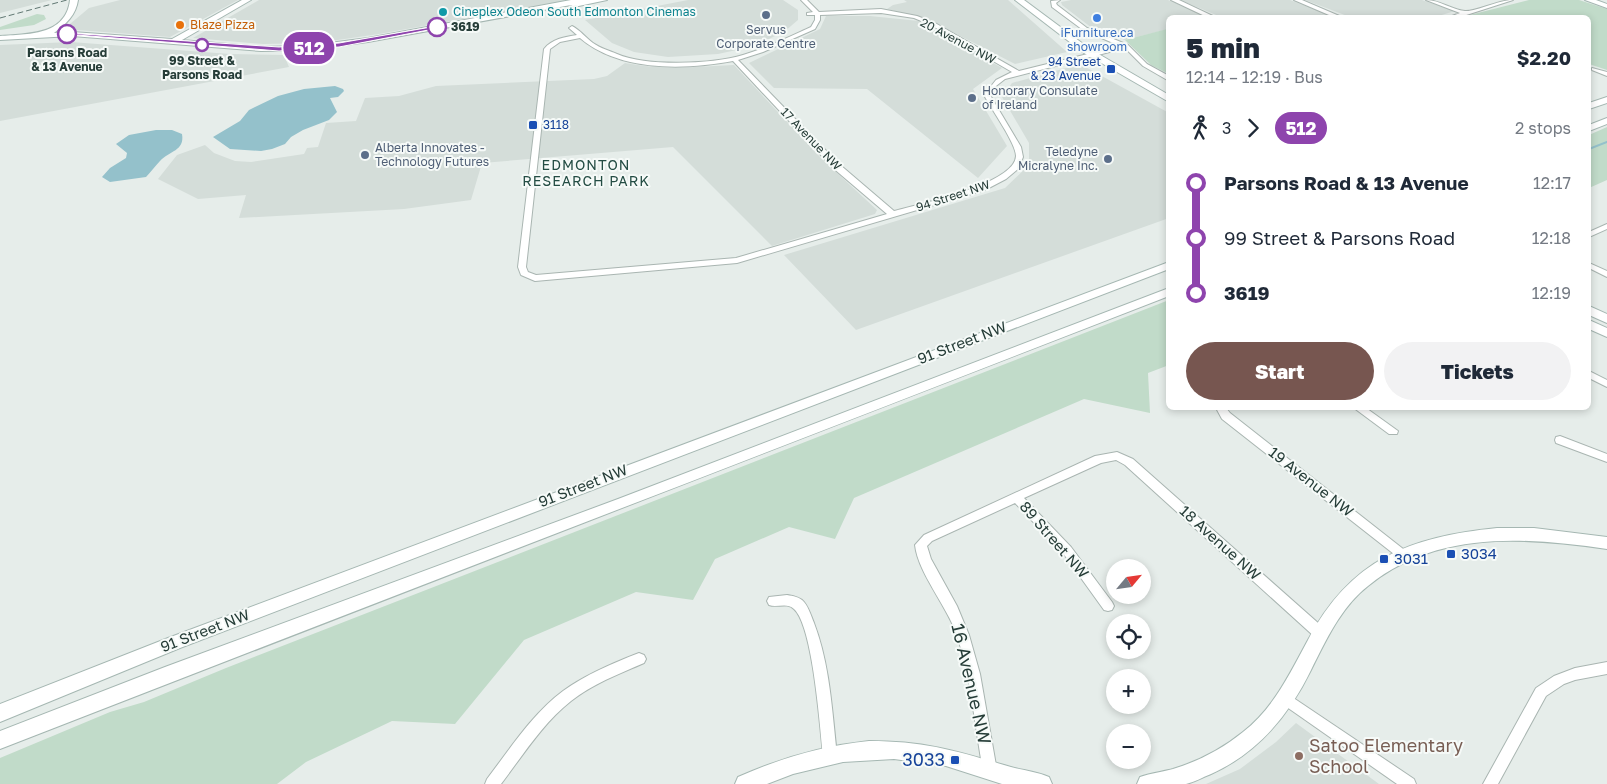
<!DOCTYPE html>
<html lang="en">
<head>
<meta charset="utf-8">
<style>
	body { margin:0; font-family:"Golos Text",sans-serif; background:#f2f2f3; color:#1f2937; height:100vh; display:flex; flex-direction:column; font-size:19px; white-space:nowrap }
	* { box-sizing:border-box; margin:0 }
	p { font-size:16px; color:#747a83 }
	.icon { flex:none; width:28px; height:28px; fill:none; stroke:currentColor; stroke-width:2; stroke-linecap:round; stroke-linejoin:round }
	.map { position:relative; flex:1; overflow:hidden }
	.drawer { position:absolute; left:1166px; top:15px; width:425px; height:395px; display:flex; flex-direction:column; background:#fff; border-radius:8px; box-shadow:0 2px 8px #0003 }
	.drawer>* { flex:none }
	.badge { padding:0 10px; border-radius:16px; font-size:18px; line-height:32px }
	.needle { width:32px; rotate:61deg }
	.buttons { position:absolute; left:1106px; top:559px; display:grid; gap:10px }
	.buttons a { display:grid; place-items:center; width:45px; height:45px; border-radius:50%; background:#fff; box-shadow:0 2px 8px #0003; font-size:25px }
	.map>.badge { position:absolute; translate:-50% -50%; box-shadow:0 0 0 2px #fff }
	.legs { display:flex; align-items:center; gap:8px; height:55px; padding:0 20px; font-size:16px }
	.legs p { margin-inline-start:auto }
	.headline { display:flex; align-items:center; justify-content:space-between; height:85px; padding:0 20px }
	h1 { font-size:28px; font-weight:800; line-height:38px }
	.action { display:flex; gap:10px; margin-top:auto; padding:10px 20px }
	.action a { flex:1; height:58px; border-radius:30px; background:#775650; color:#fff; font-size:20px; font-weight:800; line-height:58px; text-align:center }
	.action a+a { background:#f2f2f3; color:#1f2937 }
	ul { padding:0 20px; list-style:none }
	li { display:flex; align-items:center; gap:18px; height:55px; font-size:19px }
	li i { display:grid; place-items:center; width:8px; height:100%; margin:0 6px; background:currentColor }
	li i::after { content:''; width:12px; height:12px; margin:-6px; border:4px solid; border-radius:50%; background:#fff }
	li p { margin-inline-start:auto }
	li:first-child i { background:linear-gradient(#0000 50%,currentColor 0) }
	li:last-child i { background:linear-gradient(currentColor 50%,#0000 0) }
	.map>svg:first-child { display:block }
	.built { fill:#d4ddd9 }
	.green { fill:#c1dbc9 }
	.water { fill:#94c1cb }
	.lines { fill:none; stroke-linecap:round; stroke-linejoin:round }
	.stream { stroke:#94c1cb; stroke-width:2 }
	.street-casing { stroke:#a9b5b1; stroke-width:2 }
	.secondary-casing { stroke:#a5b7b2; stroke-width:2 }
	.street { fill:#fff; fill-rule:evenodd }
	.secondary { fill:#fff; fill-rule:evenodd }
	.rail { stroke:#617873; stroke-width:1; stroke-dasharray:6 3; stroke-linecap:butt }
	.line-1 { fill:#8e44ad; stroke:#fff }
	.culture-dot { fill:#0f9aa8; stroke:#f6faf8; stroke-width:2 }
	.service-dot { fill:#5c6f8a; stroke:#f6faf8; stroke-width:2 }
	.shop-dot { fill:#3f7fe0; stroke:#f6faf8; stroke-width:2 }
	.food-dot { fill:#e8710a; stroke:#f6faf8; stroke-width:2 }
	.stop-1-dot { fill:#fff; stroke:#8e44ad; stroke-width:2.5 }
	.transit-dot { fill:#1a4fb4; stroke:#f6faf8; stroke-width:2 }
	.education-dot { fill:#8d6e63; stroke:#f6faf8; stroke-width:2 }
	.labels { text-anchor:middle; stroke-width:4; stroke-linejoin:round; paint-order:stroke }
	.far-culture-label { font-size:12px; fill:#0d838f; stroke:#f6faf8; text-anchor:start }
	.far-food-label { font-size:12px; fill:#c56008; stroke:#f6faf8; text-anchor:start }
	.far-stop-label { font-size:12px; font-weight:bold; fill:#263d38; stroke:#f6faf8 }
	.far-service-label { font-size:12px; fill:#4e5e75; stroke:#f6faf8; text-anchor:start }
	.far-shop-label { font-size:12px; fill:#366cbe; stroke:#f6faf8 }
	.far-street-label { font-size:12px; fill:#263d38; stroke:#f6faf8 }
	.far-transit-label { font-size:12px; fill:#164399; stroke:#f6faf8; text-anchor:end }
	.far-neighbourhood-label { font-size:14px; letter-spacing:1px; fill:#244d44; stroke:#f6faf8 }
	.street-label { font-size:15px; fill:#263d38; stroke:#f6faf8 }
	.transit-label { font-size:15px; fill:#164399; stroke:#f6faf8; text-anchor:start }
	.near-street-label { font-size:18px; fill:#263d38; stroke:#f6faf8 }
	.near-education-label { font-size:18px; fill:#785e54; stroke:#f6faf8; text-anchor:start }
	.near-transit-label { font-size:18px; fill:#164399; stroke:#f6faf8; text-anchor:end }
</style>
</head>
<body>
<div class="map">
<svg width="1607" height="784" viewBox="0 0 1607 784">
	<rect width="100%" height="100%" fill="#e6edea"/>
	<g class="built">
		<polygon points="0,0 52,0 0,13"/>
		<polygon points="120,0 238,0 170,37 64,29 89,8"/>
		<polygon points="259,0 568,0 379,34 317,43 263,44 193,38"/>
		<polygon points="688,0 783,0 798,10 798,20 785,31 755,46 718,54 668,57 634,52 612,43 585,20"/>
		<polygon points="904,0 1008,0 1067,52 1015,64 929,20 887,9 893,5 907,2"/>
		<polygon points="1071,0 1168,0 1209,17 1169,18 1169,29 1125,40 1092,28 1062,5 1061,2"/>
		<polygon points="1180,0 1290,0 1335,17 1221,17"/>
		<polygon points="1305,0 1422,0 1455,11 1435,17 1350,17"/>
		<polygon points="826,16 870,16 919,21 1002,68 973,89 1007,146 978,178 867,89 774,88 749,63 820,29"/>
		<polygon points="71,42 230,54 284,55 289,67 0,121 0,45"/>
		<polygon points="625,63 644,66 675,68 734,65 821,158 877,210 875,214 772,246 673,147 482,163 471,200 404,209 239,218 246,195 198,199 158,179 177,155 205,145 214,153 235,161 251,162 304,154 307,148 318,147 326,123 356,121 365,98 399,96 436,86 594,79 607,76"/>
		<polygon points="1080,64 1169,113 1169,218 856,330 784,255 1005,188 1029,165 1029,143 1002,97 1012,83"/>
		<polygon points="1296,723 1379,784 1206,784 1240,769 1276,742"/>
	</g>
	<g class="green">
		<polygon points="1529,0 1579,0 1607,9 1607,70 1589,64 1589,18 1462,17"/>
		<polygon points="37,14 44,15 46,19 34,25 0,30 0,27"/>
		<polygon points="1167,29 1169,30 1169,74 1151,65 1125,40"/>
		<polygon points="1607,127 1607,180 1589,188 1589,135"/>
		<polygon points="1169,300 1169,365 1148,373 1150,413 1084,399 854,498 835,539 789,527 715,559 693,600 636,592 524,640 455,724 392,721 306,762 277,784 0,784 0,758 110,712 144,702 226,668"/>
	</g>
	<g class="water">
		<polygon points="335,86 343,89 344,91 338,97 330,98 337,112 329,120 303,130 291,137 285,144 272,149 261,151 230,149 213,137 240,121 249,110 278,96 304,89"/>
		<path d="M156,130H172L182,134C185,151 169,151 160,161C155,166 151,172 146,177L110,182L102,177L110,168L126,158L127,153L116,144L129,135Z"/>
	</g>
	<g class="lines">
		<polyline class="stream" points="1589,149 1607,142"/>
		<g class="street-casing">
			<g id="street">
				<path d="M801,0H807L819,12L881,9L917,16L935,23L1019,71L1120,46L1083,30L1052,7L1051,1L1060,0L1056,3L1057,5L1087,28L1128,45L1147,64L1169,76V81L1143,66L1125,48L1005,79L996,86L990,95L1021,147L1023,157L1018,169L1006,179L985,190L737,263L535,281L521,275L518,267L544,49C552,39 564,37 577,35L569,28L572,26C580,30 586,38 593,43C600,48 610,51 617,54C647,67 713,64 743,55C767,48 789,37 811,27L815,20V15H807V13L813,12ZM881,13L914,18L931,25L1012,72L996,80L984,95C991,109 1016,143 1016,156C1015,184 917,205 894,211L839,164L738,60L763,52L815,29L820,20V15ZM580,38C620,72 684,70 733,61L833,168L887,214L736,258L536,275L528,272L526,267L550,49L560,42Z"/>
				<polygon points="1171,0 1179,0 1217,18 1209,18"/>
				<polygon points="1294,0 1302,0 1344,18 1336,18"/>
				<path d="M1426,0C1440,0 1452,10 1465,11C1476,12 1498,0 1513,0L1457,18H1447L1460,13Z"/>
				<polygon points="1592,68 1607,72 1607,76 1592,70"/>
				<polygon points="1607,224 1607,229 1589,237 1589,232"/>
				<polygon points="1589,263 1607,271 1607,277 1589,268"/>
				<polygon points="1589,371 1607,380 1607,387 1589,378"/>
				<polygon points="1216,408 1226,408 1230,413 1407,552 1409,555 1407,558 1403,560 1399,558 1222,419"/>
				<polygon points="1354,408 1366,408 1398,431 1397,434 1389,434"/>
				<polygon points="1560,436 1607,454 1607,462 1556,443 1555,440 1556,437"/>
				<path d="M1117,452L1133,459L1326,630L1327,634L1326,638L1321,640L1316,638L1125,465L1116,460L1101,463L1024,498L1071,547L1112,602L1114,606L1112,610L1108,611L1104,610L1063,553L1015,503L932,541L927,546L931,559L957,606L969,635L980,674L997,771L995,776L990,778L985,776L983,771C975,726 971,679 957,635C947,606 918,573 915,545L924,535L1095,456Z"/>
				<path d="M787,595C793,596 800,597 804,602C809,608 811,616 814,623C830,665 832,711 837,755L835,760L830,762L825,760L823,755C820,727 813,626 794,609C787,602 777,608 769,605L767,601L769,597Z"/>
				<path d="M639,653L644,655L646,659L644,663C619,674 592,684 571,701C543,723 523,755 501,784H485L487,779C510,749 532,714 563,691C585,675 613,663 639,653Z"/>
				<polygon points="1607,662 1607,674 1575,680 1564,684 1546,696 1498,784 1483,784 1536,688 1554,676 1575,668"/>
				<polygon points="1286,693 1414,779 1416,784 1397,784 1281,703 1279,699 1281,695"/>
			</g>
		</g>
		<g class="secondary-casing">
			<g id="secondary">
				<path d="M70,0H78C76,15 66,24 54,33L72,32L172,39L242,0H251L182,40L261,47L306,46L368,38L571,0H607L574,7L571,5L368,42L306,50L261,51L72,36L0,40V36C27,34 66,36 70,0Z"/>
				<polygon points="1015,0 1024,0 1090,49 1169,95 1169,102 1084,53"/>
				<polygon points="1585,0 1596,0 1607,4 1607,8"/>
				<polygon points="1607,97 1607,103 1589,109 1589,103"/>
				<polygon points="1607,118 1607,124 1589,131 1589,125"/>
				<polygon points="1169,262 1169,269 180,648 0,722 0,704 168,638"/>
				<path d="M1169,288V296C780,448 389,597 0,749V731L165,667L618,499Z"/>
				<polygon points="1589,306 1607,314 1607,323 1589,315"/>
				<polygon points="1589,320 1607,328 1607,337 1589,329"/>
				<path d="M1497,528H1534L1607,537V549C1525,537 1436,530 1368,586C1341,607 1326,640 1311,670C1289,715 1258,753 1211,774C1203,777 1195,782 1186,784C1171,784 1153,784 1137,784L1140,777C1151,773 1162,772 1173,769C1199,761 1222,749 1243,732C1274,708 1290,673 1308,640C1351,559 1409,537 1497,528Z"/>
				<path d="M869,741C922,741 954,750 1004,765C1019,770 1035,771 1049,777L1052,784H1002L946,766L894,759L843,762L793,774L767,784H735L738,777C781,758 822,746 869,741Z"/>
			</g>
		</g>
		<use href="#street" class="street"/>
		<use href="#secondary" class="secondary"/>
		<polyline class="rail" points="0,18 67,0"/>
	</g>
	<polygon class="line-1" points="437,26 439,28 339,47 279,51 64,34 67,33 279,47 339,43"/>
	<circle class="culture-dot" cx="443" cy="12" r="5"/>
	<g class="service-dot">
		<circle cx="766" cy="15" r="5"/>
		<circle cx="972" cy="98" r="5"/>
		<circle cx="365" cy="155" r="5"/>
		<circle cx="1108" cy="159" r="5"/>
	</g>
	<circle class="shop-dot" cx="1097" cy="18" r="5"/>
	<circle class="food-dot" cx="180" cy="25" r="5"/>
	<g class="stop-1-dot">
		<circle cx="437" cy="27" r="9"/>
		<circle cx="67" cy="34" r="9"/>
		<circle cx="202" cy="45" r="6"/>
	</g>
	<g class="transit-dot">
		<rect x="1106" y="64" width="10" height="10" rx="2.5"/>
		<rect x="528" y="120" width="10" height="10" rx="2.5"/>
		<rect x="1446" y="549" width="10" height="10" rx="2.5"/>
		<rect x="1379" y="554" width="10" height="10" rx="2.5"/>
		<rect x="950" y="755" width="10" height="10" rx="2.5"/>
	</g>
	<circle class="education-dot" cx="1299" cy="756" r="5"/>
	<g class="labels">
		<g class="far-culture-label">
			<text x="453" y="16">Cineplex Odeon South Edmonton Cinemas</text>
		</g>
		<g class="far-food-label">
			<text x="190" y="29">Blaze Pizza</text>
		</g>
		<g class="far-stop-label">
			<text x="451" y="31" text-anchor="start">3619</text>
			<text x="67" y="57">Parsons Road<tspan x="67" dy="14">&amp; 13 Avenue</tspan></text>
			<text x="202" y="65">99 Street &amp;<tspan x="202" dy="14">Parsons Road</tspan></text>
		</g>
		<g class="far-service-label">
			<text x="766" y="34" text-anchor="middle">Servus<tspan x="766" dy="14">Corporate Centre</tspan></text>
			<text x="982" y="95">Honorary Consulate<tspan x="982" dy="14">of Ireland</tspan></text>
			<text x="375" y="152">Alberta Innovates -<tspan x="375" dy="14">Technology Futures</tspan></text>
			<text x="1098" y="156" text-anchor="end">Teledyne<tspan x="1098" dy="14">Micralyne Inc.</tspan></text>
		</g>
		<g class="far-shop-label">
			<text x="1097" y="37">iFurniture.ca<tspan x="1097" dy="14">showroom</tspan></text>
		</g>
		<g class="far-street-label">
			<text transform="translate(958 41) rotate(28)" y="4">20 Avenue NW</text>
			<text transform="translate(811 139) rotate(46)" y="4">17 Avenue NW</text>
			<text transform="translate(953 196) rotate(-18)" y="4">94 Street NW</text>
		</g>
		<g class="far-transit-label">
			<text x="1101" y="66">94 Street<tspan x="1101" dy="14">&amp; 23 Avenue</tspan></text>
			<text x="543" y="129" text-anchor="start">3118</text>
		</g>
		<g class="far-neighbourhood-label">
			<text x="586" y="170">EDMONTON<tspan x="586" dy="16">RESEARCH PARK</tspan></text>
		</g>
		<g class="street-label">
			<text transform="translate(962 343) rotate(-21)" y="5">91 Street NW</text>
			<text transform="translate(1311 482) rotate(38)" y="5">19 Avenue NW</text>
			<text transform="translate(583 486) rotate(-21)" y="5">91 Street NW</text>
			<text transform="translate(1054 540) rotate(49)" y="5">89 Street NW</text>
			<text transform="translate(1220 543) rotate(42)" y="5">18 Avenue NW</text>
			<text transform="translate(205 631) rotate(-21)" y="5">91 Street NW</text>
		</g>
		<g class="transit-label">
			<text x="1461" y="559">3034</text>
			<text x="1394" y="564">3031</text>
		</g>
		<g class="near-street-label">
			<text transform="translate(971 684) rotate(77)" y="6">16 Avenue NW</text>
		</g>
		<g class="near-education-label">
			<text x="1309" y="752">Satoo Elementary<tspan x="1309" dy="21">School</tspan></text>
		</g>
		<g class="near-transit-label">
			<text x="945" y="766">3033</text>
		</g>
	</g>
</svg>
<div class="buttons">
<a><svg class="needle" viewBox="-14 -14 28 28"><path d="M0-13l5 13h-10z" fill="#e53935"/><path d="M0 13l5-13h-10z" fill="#747a83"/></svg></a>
<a><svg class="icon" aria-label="locate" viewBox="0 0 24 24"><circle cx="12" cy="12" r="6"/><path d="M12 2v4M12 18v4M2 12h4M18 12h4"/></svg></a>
<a>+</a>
<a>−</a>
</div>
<b class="badge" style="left:309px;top:48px;background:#8e44ad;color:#fff">512</b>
<section class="drawer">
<div class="headline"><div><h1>5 min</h1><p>12:14 – 12:19 · Bus</p></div><b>$2.20</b></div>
<div class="legs"><svg class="icon" aria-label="walk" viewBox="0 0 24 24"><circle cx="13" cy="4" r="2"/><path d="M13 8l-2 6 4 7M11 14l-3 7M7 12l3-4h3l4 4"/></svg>3<svg class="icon" aria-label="forward" viewBox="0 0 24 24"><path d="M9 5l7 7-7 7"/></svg><b class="badge" style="background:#8e44ad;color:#fff">512</b><p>2 stops</p></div>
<ul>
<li><i style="color:#8e44ad"></i><b>Parsons Road &amp; 13 Avenue</b><p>12:17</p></li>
<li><i style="color:#8e44ad"></i><span>99 Street &amp; Parsons Road</span><p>12:18</p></li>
<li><i style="color:#8e44ad"></i><b>3619</b><p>12:19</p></li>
</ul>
<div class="action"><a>Start</a><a>Tickets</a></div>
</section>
</div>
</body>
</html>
